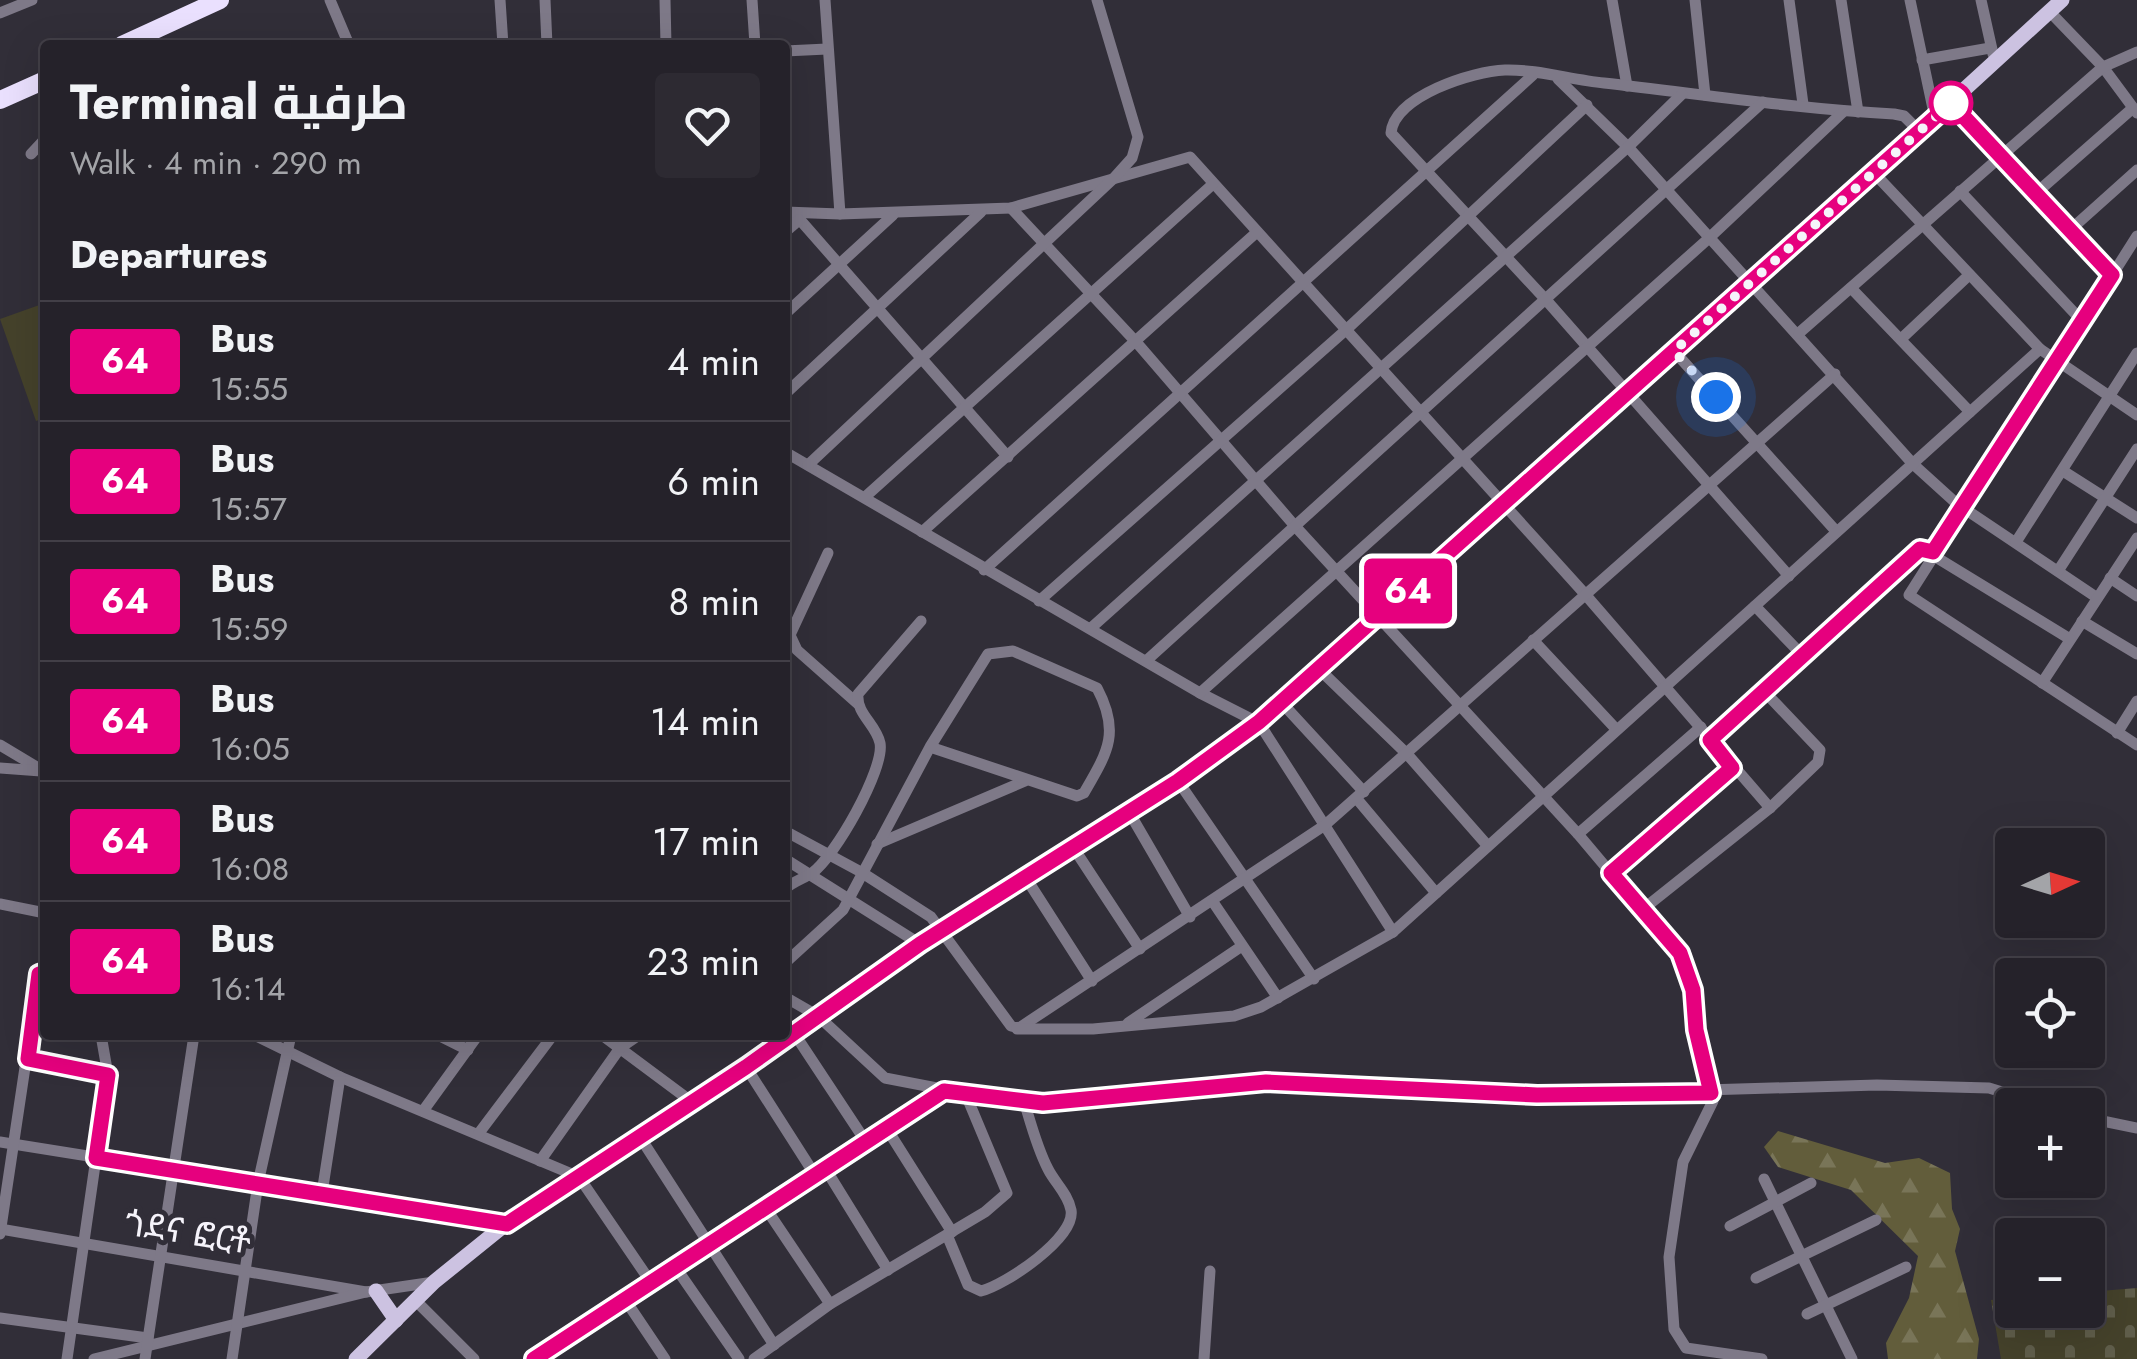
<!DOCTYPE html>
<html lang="en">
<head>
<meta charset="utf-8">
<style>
	body { margin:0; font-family:Jost,Cairo,"Noto Sans Ethiopic",sans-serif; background:#2d2a32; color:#f1f3f6; height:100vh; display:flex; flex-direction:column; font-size:38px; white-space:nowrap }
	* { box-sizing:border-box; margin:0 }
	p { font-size:32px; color:#a3a4a8 }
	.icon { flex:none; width:55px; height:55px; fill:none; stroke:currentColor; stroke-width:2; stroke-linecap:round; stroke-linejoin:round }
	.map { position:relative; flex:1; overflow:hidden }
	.side { position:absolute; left:40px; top:40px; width:750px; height:1000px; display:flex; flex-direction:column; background:#25222a; border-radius:10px; box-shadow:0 10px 40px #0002,0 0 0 2px #423f47 }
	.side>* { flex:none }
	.badge { padding:0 20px; border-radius:8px; font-size:35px; line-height:65px }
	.needle { width:65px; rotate:86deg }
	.fabs { position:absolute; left:1995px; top:828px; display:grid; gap:20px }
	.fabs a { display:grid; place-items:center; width:110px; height:110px; border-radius:10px; background:#25222a; box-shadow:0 10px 40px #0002,0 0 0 2px #423f47; font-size:50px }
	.you { position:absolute; width:50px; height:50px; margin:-25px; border:8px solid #fff; border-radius:50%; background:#1a73e8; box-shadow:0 0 0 15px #1a73e833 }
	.map>.badge { position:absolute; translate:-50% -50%; box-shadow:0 0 0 5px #fff }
	h2 { padding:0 30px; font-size:38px; line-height:90px }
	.round { display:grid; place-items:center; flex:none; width:105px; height:105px; border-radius:10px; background:#2d2a32 }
	.overview { display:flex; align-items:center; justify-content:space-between; height:170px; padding:0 30px }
	h1 { font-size:48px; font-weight:700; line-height:75px }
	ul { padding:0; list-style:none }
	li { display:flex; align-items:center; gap:30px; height:120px; padding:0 30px; border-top:2px solid #423f47 }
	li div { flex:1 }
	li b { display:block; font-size:38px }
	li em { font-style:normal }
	li .badge { min-width:110px; font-weight:700; text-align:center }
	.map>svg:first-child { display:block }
	.forest { fill:url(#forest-firs) }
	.cemetery { fill:url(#cemetery-stones) }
	.park { fill:#45422b }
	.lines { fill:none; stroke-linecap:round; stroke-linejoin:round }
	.minor { stroke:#7e7988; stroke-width:11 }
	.major { stroke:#ccc2e1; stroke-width:15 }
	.highway { stroke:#eae0fe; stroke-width:18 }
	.line-casing { stroke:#fff; stroke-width:22 }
	.line { stroke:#e6007e; stroke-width:15 }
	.walk { stroke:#f5f3fa; stroke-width:10; stroke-dasharray:0 18 }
	.stop-dot { fill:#fff; stroke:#e6007e; stroke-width:5 }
	.labels { text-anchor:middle; stroke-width:10; stroke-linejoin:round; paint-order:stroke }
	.street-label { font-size:35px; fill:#f5f3fa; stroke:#312e38 }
</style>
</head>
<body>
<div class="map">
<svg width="2137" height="1359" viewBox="0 0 2137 1359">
	<defs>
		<pattern id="forest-firs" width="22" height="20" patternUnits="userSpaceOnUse" patternTransform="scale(2.5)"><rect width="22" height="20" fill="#625d3b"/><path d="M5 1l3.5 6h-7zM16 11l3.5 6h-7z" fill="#797558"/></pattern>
		<pattern id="cemetery-stones" width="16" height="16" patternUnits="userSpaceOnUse" patternTransform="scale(2.5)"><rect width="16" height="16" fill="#45422b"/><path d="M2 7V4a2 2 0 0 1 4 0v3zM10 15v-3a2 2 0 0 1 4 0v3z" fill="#605e4b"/></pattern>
	</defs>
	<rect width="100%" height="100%" fill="#312e38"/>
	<polygon class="forest" points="1778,1131 1885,1163 1919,1158 1950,1173 1952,1209 1960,1229 1955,1251 1979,1339 1977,1359 1888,1359 1886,1343 1909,1298 1918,1256 1851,1190 1778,1167 1764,1147"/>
	<polygon class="cemetery" points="2137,1288 2137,1359 2001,1359 1991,1300 2012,1298 2012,1310 2088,1310 2088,1292"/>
	<polygon class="park" points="45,303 45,418 36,421 0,319"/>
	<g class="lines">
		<g class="minor">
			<polyline points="330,0 349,45"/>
			<polyline points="500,0 503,45"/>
			<polyline points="545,0 547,45"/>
			<polyline points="665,0 666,45"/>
			<polyline points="752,0 755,45"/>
			<polyline points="825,0 840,214 1011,208 1190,157 1584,593 1770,808"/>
			<polyline points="1612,0 1627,86"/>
			<polyline points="1695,0 1705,95"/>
			<polyline points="1789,0 1803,104"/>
			<polyline points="1841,0 1858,112"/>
			<polyline points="1910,0 1935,118"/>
			<polyline points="1981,0 1993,54"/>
			<polyline points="2050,12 2103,67 2137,113"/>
			<polyline points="0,13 32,0"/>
			<polyline points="785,51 827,49"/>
			<polyline points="1922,60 1990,48"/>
			<polyline points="1558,79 1628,147 1913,464 1956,503 2096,597"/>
			<polyline points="1951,103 2112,275"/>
			<polyline points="31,154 45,139"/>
			<polyline points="1874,173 2040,349"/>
			<polyline points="1960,191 2081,320"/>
			<polyline points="2035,194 2133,108"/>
			<polyline points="1011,208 1137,343 1294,525 1578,834 1642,910 1770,808 1818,762 1820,750 1763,690"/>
			<polyline points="785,212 840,214"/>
			<polyline points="794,213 1008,457"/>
			<polyline points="2069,231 2137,170"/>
			<polyline points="785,232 799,220"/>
			<polyline points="2137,236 1909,595 2137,745"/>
			<polyline points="1851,288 1970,412"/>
			<polyline points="785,314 893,215"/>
			<polyline points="1799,333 2103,67 2137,52"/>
			<polyline points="1901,339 1968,276"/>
			<polyline points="1674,351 1835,530"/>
			<polyline points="785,394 981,212"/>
			<polyline points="785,452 1200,693 1259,723 1393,932"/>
			<polyline points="808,465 1114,178 1132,158 1138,137 1097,0"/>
			<polyline points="2063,471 2137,518"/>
			<polyline points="865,497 1213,184"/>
			<polyline points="922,532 1257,232"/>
			<polyline points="2016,542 2137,353"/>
			<polyline points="828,553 790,635 797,650 858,704"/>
			<polyline points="984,570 1533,75"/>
			<polyline points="2058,571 2137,449"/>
			<path d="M1789,576L1547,301L1391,133C1394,96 1473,71 1505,70C1536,69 1572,80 1604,83C1701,94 1797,109 1894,114L1904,116L1920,132"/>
			<polyline points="2110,578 2137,596"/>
			<polyline points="1039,601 1347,329 1587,105"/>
			<polyline points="1755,606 1803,656"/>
			<polyline points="2082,621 2137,654"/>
			<polyline points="1091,628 1628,147 1682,94"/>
			<polyline points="1533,640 1616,729"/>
			<polyline points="1146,661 1763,102"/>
			<polyline points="1320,670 1407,754 1487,845"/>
			<polyline points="2042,683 2137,538"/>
			<polyline points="1200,693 1708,239 1844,111"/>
			<polyline points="1282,703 1364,792"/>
			<polyline points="2117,733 2137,701"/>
			<polyline points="1710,739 1921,548 2070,639"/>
			<polyline points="0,745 45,772"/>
			<polyline points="0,768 41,771"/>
			<polyline points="1178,781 1314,979"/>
			<polyline points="1357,799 1436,893"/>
			<polyline points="1129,812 1190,917"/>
			<polyline points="785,831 861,872 931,917 1011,1026 1019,1028 1325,825 1835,374"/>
			<polyline points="1578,834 1701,727"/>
			<polyline points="877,844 1025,781"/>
			<polyline points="1073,847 1140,949"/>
			<polyline points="785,859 920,944"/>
			<polyline points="1611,873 1732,768"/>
			<polyline points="1026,878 1092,981"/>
			<path d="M785,889C794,881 803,879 812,873C834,858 885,769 880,743C876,724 856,714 858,694L921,621"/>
			<polyline points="1213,902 1278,998"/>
			<polyline points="0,904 45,913"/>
			<polyline points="1644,911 1674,941 1686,967 1713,1101 1683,1162 1669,1257 1674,1329 1686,1348 1762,1359"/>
			<path d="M785,963L843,910L930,747L988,654L1013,651L1097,688C1121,733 1107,753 1084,793L1077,796L930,747"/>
			<polyline points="785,997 818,1016 885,1078 994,1099 1043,1103 1266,1082 1537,1095 1877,1085 1989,1088 2045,1105"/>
			<polyline points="1128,1023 1242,946"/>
			<polyline points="1017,1029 1093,1029 1234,1016 1261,1007 1393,932 2040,349 2137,415"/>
			<polyline points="794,1033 866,1142"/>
			<polyline points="254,1035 340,1077 579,1177 650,1281"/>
			<polyline points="438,1035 468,1050"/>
			<polyline points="602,1035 692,1102"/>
			<polyline points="27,1059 108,1075"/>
			<polyline points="746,1067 815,1175"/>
			<polyline points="423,1111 478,1035"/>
			<polyline points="2088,1118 2137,1128"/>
			<polyline points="887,1129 952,1232"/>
			<polyline points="479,1133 553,1035"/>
			<polyline points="640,1137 774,1345"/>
			<polyline points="0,1142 507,1223"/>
			<polyline points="540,1161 620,1048 639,1035"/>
			<polyline points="825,1168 888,1270"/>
			<polyline points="1764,1179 1852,1359"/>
			<polyline points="322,1193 340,1077"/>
			<polyline points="765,1207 830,1304"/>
			<polyline points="1730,1226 1811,1183"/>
			<polyline points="0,1229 366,1292"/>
			<polyline points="0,1234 39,974 45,972"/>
			<path d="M947,1235L968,1285L981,1291C1005,1285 1076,1238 1071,1210C1068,1194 1055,1183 1048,1169C1037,1148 1031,1124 1024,1101"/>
			<polyline points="674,1265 739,1359"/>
			<polyline points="1756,1278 1876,1220"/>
			<polyline points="624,1298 665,1359"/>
			<polyline points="416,1301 474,1359"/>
			<polyline points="1807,1314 1906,1267"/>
			<polyline points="0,1318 148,1338"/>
			<polyline points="67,1359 108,1075 101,1035"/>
			<polyline points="94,1359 366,1292 434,1282"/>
			<polyline points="145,1359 194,1035"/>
			<polyline points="232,1359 258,1183 291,1035"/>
			<polyline points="534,1359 945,1091"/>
			<polyline points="754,1359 830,1304 985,1212 1007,1193 966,1095"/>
			<polyline points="1204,1359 1210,1271"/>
		</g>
		<g class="major">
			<polyline points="376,1291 396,1320"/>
			<polyline points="356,1359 434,1282 507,1223 746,1067 920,944 1178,781 1259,723 1752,284 2062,0"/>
		</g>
		<g class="highway">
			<polyline points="122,45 220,0"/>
			<polyline points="0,100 45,80"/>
		</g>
	</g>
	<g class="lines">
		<g class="line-casing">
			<polyline id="line" points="45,972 39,974 28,1059 108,1075 96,1158 507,1224 746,1067 920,944 1178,781 1259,722 1951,103 2112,275 1933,552 1920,549 1710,740 1732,768 1611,873 1680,953 1693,990 1696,1030 1711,1093 1537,1095 1266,1082 1043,1103 944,1091 534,1359"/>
		</g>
		<use href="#line" class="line"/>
		<polyline class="walk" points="1716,397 1674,351 1951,103"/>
	</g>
	<circle class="stop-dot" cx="1951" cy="103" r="20"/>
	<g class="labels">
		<g class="street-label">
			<text transform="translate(188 1232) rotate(9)" y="12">ጎደና ፎርቶ</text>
		</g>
	</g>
</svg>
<div class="fabs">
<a><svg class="needle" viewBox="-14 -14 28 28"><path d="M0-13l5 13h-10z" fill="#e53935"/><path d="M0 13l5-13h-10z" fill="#a3a4a8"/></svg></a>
<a><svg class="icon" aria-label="locate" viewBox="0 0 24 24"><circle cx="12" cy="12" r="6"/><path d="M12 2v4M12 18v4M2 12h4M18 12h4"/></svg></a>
<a>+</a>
<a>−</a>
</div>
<div class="you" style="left:1716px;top:397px"></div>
<b class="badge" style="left:1408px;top:591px;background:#e6007e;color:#fff">64</b>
<section class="side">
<div class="overview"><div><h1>Terminal طرفية</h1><p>Walk · 4 min · 290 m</p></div><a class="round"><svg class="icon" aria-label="heart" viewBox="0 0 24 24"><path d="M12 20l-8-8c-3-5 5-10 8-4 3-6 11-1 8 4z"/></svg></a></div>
<h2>Departures</h2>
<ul>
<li><span class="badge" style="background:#e6007e;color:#fff">64</span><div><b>Bus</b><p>15:55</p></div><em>4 min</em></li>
<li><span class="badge" style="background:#e6007e;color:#fff">64</span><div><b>Bus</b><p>15:57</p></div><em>6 min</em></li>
<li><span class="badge" style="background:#e6007e;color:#fff">64</span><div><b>Bus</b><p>15:59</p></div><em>8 min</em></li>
<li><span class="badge" style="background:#e6007e;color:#fff">64</span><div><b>Bus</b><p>16:05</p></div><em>14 min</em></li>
<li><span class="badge" style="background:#e6007e;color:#fff">64</span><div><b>Bus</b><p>16:08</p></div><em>17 min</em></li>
<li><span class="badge" style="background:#e6007e;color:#fff">64</span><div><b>Bus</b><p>16:14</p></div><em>23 min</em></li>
</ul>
</section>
</div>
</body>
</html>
